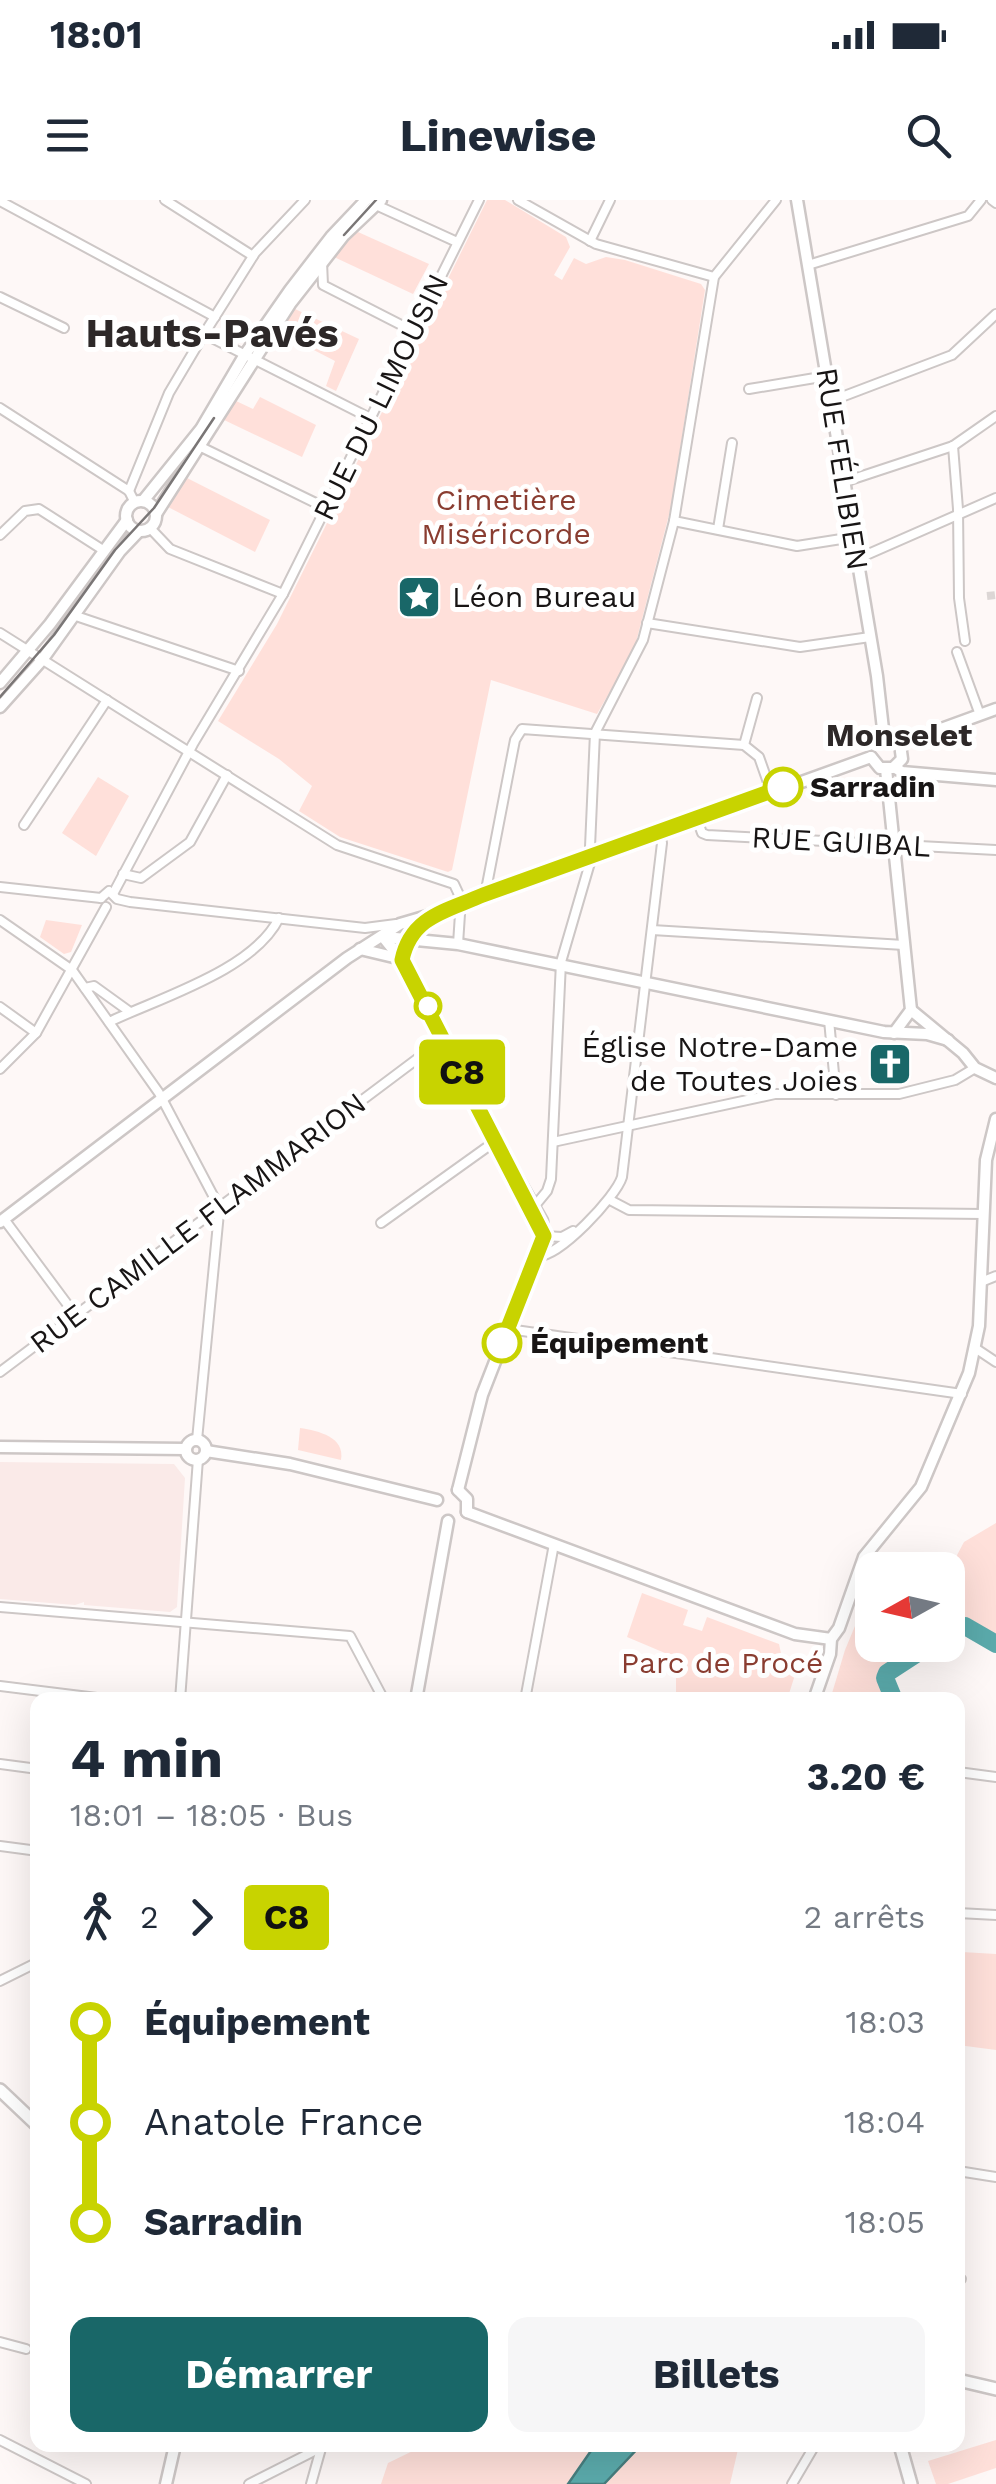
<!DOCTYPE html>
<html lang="fr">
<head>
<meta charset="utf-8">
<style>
	body { margin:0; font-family:"Work Sans",sans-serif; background:#f6f6f7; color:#1f2937; height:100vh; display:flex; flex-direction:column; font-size:38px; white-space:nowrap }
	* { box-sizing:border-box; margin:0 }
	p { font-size:32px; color:#747a83 }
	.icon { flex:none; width:55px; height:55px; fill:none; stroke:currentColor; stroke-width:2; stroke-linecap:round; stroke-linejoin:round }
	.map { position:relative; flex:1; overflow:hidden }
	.panel { position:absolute; left:30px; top:1492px; width:935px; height:760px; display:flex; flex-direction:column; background:#fff; border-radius:20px; box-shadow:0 10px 40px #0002 }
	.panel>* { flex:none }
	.badge { padding:0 20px; border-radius:8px; font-size:35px; line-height:65px }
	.needle { width:65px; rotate:262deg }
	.fabs { position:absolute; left:855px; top:1352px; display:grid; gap:20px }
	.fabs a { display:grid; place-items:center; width:110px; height:110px; border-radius:20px; background:#fff; box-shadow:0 10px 40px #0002; font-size:50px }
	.map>.badge { position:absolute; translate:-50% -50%; box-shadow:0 0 0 5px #fff }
	.legs { display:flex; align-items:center; gap:15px; height:110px; padding:0 40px; font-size:32px }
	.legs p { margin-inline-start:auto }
	.head { display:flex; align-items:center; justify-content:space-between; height:170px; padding:0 40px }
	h1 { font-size:55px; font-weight:700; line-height:75px }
	.button { display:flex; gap:20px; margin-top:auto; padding:20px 40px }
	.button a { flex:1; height:115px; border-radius:20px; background:#196768; color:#fff; font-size:40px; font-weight:700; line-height:115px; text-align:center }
	.button a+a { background:#f6f6f7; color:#1f2937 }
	ul { padding:0 40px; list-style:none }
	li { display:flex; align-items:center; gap:35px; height:100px; font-size:38px }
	li i { display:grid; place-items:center; width:15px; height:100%; margin:0 12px; background:currentColor }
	li i::after { content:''; width:25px; height:25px; margin:-12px; border:8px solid; border-radius:50%; background:#fff }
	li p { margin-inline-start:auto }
	li:first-child i { background:linear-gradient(#0000 50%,currentColor 0) }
	li:last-child i { background:linear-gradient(currentColor 50%,#0000 0) }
	.status { display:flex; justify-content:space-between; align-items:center; height:70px; padding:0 50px; background:#fff; direction:ltr }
	.status svg { height:28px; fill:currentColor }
	header { display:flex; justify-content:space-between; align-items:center; height:130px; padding:0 40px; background:#fff; font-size:45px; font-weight:700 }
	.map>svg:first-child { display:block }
	.built { fill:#faeae8 }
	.green { fill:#ffe0da }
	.water { fill:#5babac; stroke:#477e7f; stroke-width:2.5 }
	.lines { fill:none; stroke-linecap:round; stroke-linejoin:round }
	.river { stroke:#5babac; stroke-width:18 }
	.street-tunnel { stroke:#dcd6d5; stroke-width:8; stroke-dasharray:8 4; stroke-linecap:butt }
	.street-casing { stroke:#cdc7c6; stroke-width:12 }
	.secondary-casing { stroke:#cdc7c6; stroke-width:15 }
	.primary-casing { stroke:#cdc7c6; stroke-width:16 }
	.street { stroke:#fff; stroke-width:8 }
	.secondary { stroke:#fff; stroke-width:10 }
	.primary { stroke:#fff; stroke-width:11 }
	.tram { stroke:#7a7676; stroke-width:2.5 }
	.line-1-casing { stroke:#fff; stroke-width:22 }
	.line-1 { stroke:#c8d300; stroke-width:15 }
	.stop-1-dot { fill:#fff; stroke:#c8d300; stroke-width:5 }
	.labels { text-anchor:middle; stroke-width:10; stroke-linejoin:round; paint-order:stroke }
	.street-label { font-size:30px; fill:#181515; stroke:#fff }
	.park-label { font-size:30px; fill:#8a3d31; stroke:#fff }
	.poi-label { font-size:30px; fill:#181515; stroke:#fff; text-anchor:start }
	.stop-label { font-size:30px; font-weight:bold; fill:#181515; stroke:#fff; text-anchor:start }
	.neighbourhood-label { font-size:32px; font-weight:bold; fill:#2d2828; stroke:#fff }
	.district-label { font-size:40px; font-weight:bold; fill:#2d2828; stroke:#fff }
</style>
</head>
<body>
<div class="status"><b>18:01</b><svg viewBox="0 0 49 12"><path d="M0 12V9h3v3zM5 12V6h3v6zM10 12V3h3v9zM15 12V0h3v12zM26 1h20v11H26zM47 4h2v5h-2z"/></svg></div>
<header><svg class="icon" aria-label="menu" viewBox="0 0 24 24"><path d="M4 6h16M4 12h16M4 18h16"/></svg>Linewise<svg class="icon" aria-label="search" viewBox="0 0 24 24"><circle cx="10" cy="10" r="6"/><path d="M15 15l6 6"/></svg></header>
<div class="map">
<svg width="996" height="2284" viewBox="0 0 996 2284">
	<rect width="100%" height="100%" fill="#fef8f7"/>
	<polygon class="built" points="0,1262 174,1264 185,1278 177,1407 170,1412 84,1405 84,1402 75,1405 0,1399"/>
	<g class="green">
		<polygon points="487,0 505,0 566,37 570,47 554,75 562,80 574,58 586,64 606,57 625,60 701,84 705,90 671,307 634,450 597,514 491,480 452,670 448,672 340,637 299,611 312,586 279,559 218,521 277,424"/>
		<polygon points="358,32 429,64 413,94 334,57 346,40"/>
		<polygon points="295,109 359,139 336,191 326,186 335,161 279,132"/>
		<polygon points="260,197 316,225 302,257 222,219 234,200 253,209"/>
		<polygon points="185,277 270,320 255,352 168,307"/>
		<polygon points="98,577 129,596 96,656 62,633"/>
		<polygon points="46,720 82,725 71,752 64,754 40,737"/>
		<path d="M300,1228C319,1231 345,1237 341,1260L298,1250Z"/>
		<polygon points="996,1323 996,1438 957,1421 948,1426 948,1372 964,1342"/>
		<polygon points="870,1390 872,1391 872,1445 926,1445 880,1475 891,1500 830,1500 845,1450"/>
		<polygon points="642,1393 688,1410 683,1425 702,1431 707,1417 779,1444 783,1463 794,1478 787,1500 676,1500 676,1464 672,1456 627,1437"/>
		<polygon points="962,1752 996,1754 996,1850 958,1845 958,1792"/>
		<polygon points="996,2240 996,2268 948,2284 936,2284 928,2261"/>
		<polygon points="425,2245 739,2245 730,2284 381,2284 388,2263"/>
	</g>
	<polygon class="water" points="595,2245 641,2245 604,2284 568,2284"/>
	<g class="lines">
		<g class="river">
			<polyline points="948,1428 965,1426 996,1444"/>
			<polyline points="894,1500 885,1478 887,1473 930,1445"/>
		</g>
		<polyline class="street-tunnel" points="987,396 996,395"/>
		<g class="street-casing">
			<g id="street">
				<polyline points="165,0 253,56"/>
				<polyline points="372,0 376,5 457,42"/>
				<polyline points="518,0 596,44 714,77"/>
				<polyline points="992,0 996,3"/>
				<polyline points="0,1 215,117"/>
				<polyline points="590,41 610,0"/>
				<polyline points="322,62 323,85 413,131"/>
				<polyline points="808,65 968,16 981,0"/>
				<polyline points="0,97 64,128"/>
				<polyline points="204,134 370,218"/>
				<polyline points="749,189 827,176"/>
				<polyline points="831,201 952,155 996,114"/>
				<polyline points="0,208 129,291 135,303"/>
				<polyline points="953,246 958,309 959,398 965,441"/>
				<polyline points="201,247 326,308"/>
				<polyline points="844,282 953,246 996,216"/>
				<polyline points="129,291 169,193 204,134 255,53 305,0"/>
				<polyline points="674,321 797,346 854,337"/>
				<polyline points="150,328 170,349 283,394"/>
				<polyline points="718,329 732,243"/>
				<polyline points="0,335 25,311 39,309 103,350"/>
				<polyline points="857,359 996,298"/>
				<polyline points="73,415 239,471"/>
				<polyline points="647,423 800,447 870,437"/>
				<polyline points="0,433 337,645 454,684 461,699 458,744"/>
				<polyline points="957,452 980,515"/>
				<polyline points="744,545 757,498"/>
				<polyline points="697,619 702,633 707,635 996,650"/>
				<polyline points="24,625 107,500"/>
				<polyline points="123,674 141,678 190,642 227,575"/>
				<polyline points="0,687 101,698"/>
				<polyline points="114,692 193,544 283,394 479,0"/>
				<polyline points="485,695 515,540 522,529 744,545 759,557 771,591"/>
				<polyline points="101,698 109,691 117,699 130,702 365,728 396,724"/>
				<polyline points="0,720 72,770 159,893 217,1003 219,1013 197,1240"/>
				<polyline points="652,730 904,745"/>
				<polyline points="85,788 94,786 130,812"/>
				<polyline points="0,807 36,833"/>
				<polyline points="829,820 836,895"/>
				<path d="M109,822C159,798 254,770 279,718"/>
				<polyline points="0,869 36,833 106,707"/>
				<polyline points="553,942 775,894 899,894 955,880 975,868"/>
				<polyline points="610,1000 629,1010 984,1014"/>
				<polyline points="533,1008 547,991 551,979 561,762 592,656 590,647 595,533 643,440 674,321 714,77 776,0"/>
				<polyline points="4,1019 76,1116"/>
				<polyline points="381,1023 497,940"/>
				<polyline points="544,1036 562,1037 573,1031"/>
				<path d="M538,1056C559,1057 616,997 622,977L662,643L660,632"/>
				<polyline points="981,1082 996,1076"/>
				<polyline points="508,1129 962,1194"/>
				<polyline points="975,1148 996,1162"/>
				<polyline points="0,1172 445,838"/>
				<polyline points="0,1407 350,1436 384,1500"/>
				<polyline points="0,1486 113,1500"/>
				<polyline points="180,1500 198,1259"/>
				<polyline points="525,1500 554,1344"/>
				<polyline points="0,1564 38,1569"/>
				<polyline points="958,1572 996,1577"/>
				<polyline points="0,1646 38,1651"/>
				<polyline points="958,1713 996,1715"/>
				<polyline points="0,1781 38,1762"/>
				<polyline points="958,1971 996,1977"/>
				<polyline points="958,2080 961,2079"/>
				<polyline points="0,2142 26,2149"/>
				<polyline points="0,2240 86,2284"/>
				<polyline points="249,2284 326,2245"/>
				<polyline points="311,2284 322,2245"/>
				<polyline points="792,2284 815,2245"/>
			</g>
		</g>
		<g class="secondary-casing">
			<g id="secondary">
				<polyline points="797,0 877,476 884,538"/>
				<polyline points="143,301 201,229 244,156 290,90 331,37 366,0"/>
				<circle cx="141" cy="316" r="15"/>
				<polyline points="156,314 290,104 344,35 381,0"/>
				<polyline points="0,483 50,424 127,320"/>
				<polyline points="0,507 42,460 120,351 139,331"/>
				<polyline points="900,544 996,509"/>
				<polyline points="871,557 880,568 893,568 902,559 900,544"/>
				<polyline points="894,567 902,572 996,580"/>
				<polyline points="886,569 911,810 894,833"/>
				<polyline points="385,737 458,744 884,832 927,834 948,840"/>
				<polyline points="384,738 409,769 506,958"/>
				<polyline points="360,749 402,759"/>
				<polyline points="911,810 963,853 975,868 996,878"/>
				<polyline points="0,1022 347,758 400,724 441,712 871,557"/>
				<circle cx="196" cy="1250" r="10"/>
				<polyline points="0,1247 186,1249"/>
				<polyline points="206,1251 290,1264 437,1300"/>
				<polyline points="458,1290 482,1195 544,1036 542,1021 504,954"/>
				<polyline points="458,1290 467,1299 467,1312"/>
				<polyline points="467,1312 795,1434 831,1439"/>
				<polyline points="416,1500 448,1321"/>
				<polyline points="814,1500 830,1454 831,1439 839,1428 864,1357 921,1287 969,1173 979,1126 986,960 996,919"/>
				<polyline points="166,2284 175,2245"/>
			</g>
		</g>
		<g class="primary-casing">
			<g id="primary">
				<polyline points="0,1890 38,1926"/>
				<polyline points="958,2180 996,2189"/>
				<polyline points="900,2245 911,2284"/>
			</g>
		</g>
		<use href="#street" class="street"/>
		<use href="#secondary" class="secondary"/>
		<use href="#primary" class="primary"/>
		<g class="tram">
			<polyline points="344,35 376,0"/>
			<polyline points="0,497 54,435 115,350 154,308 214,218"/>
		</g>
	</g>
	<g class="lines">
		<g class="line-1-casing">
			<path id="line-1" d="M502,1143L544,1036L402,760C411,716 447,711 483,695L783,587"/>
		</g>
		<use href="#line-1" class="line-1"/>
	</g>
	<defs>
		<g id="sight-square" transform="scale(2.25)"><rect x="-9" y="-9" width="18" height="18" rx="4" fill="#196768" stroke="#fff"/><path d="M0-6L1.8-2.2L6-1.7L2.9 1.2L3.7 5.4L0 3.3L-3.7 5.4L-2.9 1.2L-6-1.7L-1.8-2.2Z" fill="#fff"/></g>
		<g id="church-square" transform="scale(2.25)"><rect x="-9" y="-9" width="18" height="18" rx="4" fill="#196768" stroke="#fff"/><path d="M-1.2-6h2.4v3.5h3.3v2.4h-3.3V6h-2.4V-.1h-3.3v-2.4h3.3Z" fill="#fff"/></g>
	</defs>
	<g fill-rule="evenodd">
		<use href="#sight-square" x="419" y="397"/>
		<use href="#church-square" x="890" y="864"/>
	</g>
	<g class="stop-1-dot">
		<circle cx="783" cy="587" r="18"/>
		<circle cx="428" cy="806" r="12"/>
		<circle cx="502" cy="1143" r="18"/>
	</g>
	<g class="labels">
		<g class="street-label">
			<text transform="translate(381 197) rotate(-64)" y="10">RUE DU LIMOUSIN</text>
			<text transform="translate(842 269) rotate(81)" y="10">RUE FÉLIBIEN</text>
			<text transform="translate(841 642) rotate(3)" y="10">RUE GUIBAL</text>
			<text transform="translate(198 1023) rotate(-37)" y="10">RUE CAMILLE FLAMMARION</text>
		</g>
		<g class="park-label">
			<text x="506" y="310">Cimetière<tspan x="506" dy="34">Miséricorde</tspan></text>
			<text x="722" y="1473">Parc de Procé</text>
		</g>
		<g class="poi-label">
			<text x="452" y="407">Léon Bureau</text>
			<text x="858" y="857" text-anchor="end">Église Notre-Dame<tspan x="858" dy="34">de Toutes Joies</tspan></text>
		</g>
		<g class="stop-label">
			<text x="810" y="597">Sarradin</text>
			<text x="530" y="1153">Équipement</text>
		</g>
		<g class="neighbourhood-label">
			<text x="899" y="546">Monselet</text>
		</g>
		<g class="district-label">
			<text x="212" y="147">Hauts-Pavés</text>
		</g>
	</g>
</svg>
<div class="fabs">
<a><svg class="needle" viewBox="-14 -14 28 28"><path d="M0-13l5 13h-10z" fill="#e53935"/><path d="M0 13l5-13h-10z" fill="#747a83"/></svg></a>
</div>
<b class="badge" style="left:462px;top:872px;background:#c8d300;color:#111">C8</b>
<section class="panel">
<div class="head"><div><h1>4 min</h1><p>18:01 – 18:05 · Bus</p></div><b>3.20 €</b></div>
<div class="legs"><svg class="icon" aria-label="walk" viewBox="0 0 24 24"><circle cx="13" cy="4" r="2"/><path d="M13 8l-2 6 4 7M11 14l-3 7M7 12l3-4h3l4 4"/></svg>2<svg class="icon" aria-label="forward" viewBox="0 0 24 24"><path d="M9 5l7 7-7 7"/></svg><b class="badge" style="background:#c8d300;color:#111">C8</b><p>2 arrêts</p></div>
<ul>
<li><i style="color:#c8d300"></i><b>Équipement</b><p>18:03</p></li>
<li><i style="color:#c8d300"></i><span>Anatole France</span><p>18:04</p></li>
<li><i style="color:#c8d300"></i><b>Sarradin</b><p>18:05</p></li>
</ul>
<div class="button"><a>Démarrer</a><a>Billets</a></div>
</section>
</div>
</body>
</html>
